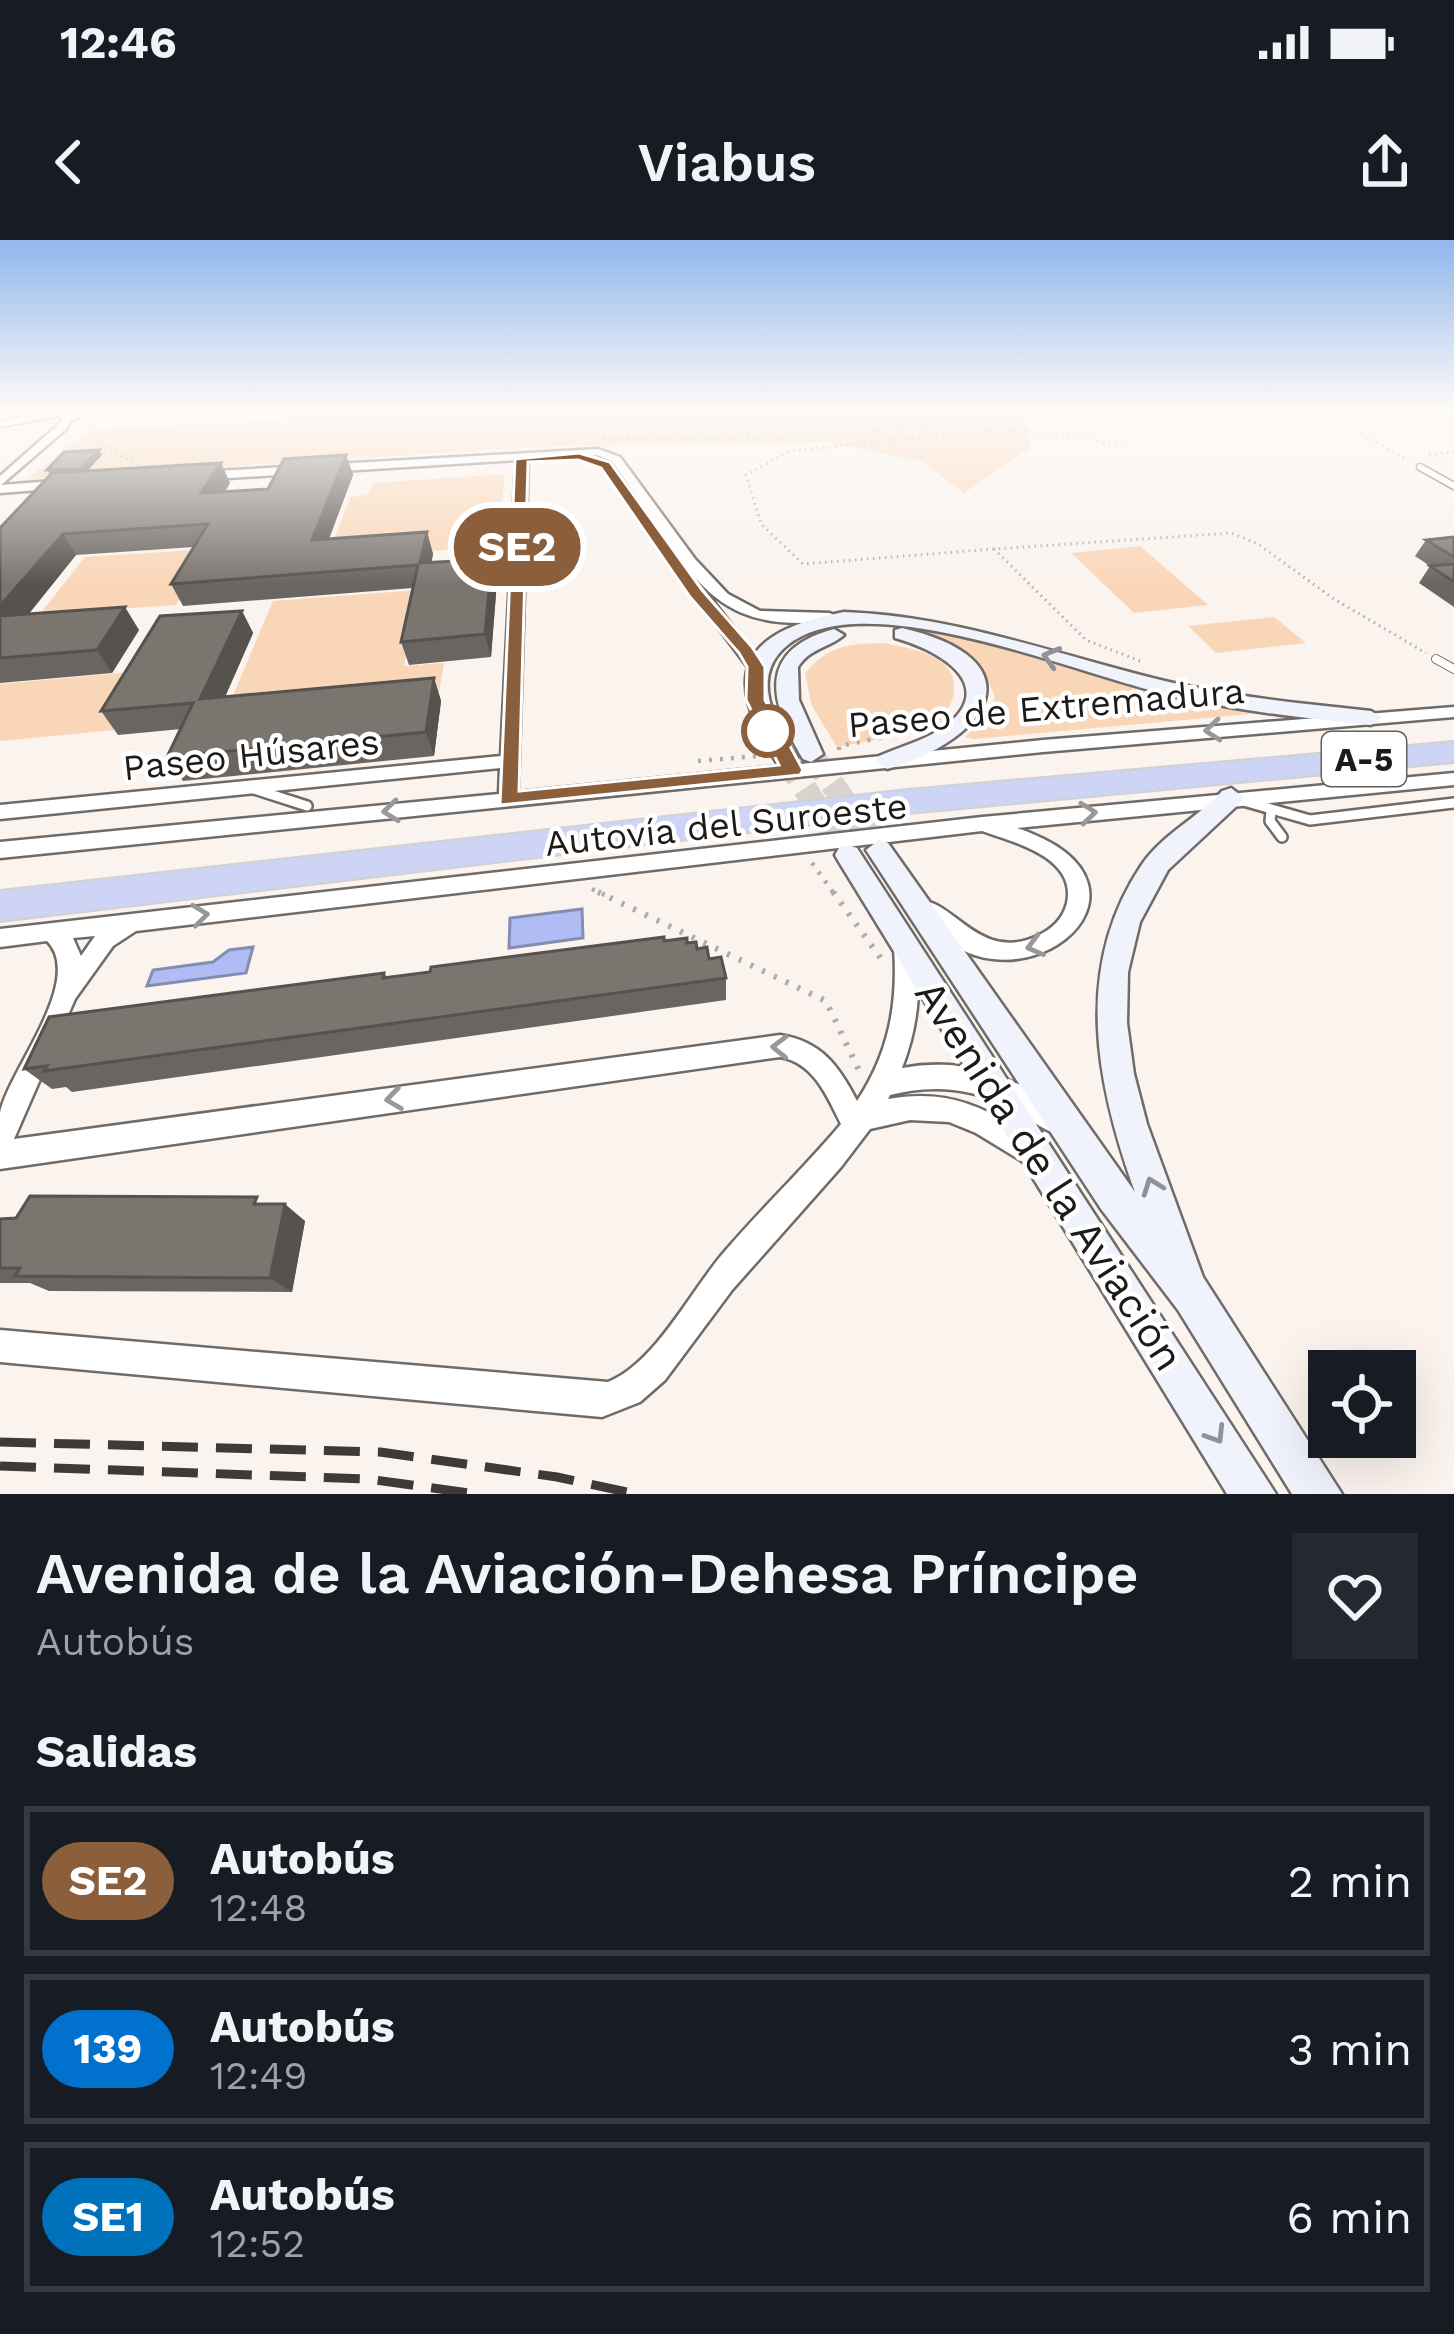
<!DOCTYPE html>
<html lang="es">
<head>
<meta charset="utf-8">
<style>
	body { margin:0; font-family:"Work Sans",sans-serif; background:#242831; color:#f1f3f6; height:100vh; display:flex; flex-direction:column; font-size:45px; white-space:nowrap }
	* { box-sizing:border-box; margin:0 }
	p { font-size:39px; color:#9ea1a6 }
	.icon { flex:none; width:66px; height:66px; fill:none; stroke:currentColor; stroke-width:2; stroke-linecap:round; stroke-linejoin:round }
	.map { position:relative; height:1254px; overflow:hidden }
	.drawer { display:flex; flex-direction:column; background:#171b24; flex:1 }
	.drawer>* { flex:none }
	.badge { padding:0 24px; border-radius:39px; font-size:42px; line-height:78px }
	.fabs { position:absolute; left:1308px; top:1110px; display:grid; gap:24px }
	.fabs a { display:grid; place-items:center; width:108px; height:108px; border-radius:0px; background:#171b24; box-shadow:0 12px 48px #0002; font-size:60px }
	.map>.badge { position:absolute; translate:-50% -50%; box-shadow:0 0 0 6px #fff }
	h2 { padding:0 36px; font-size:45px; line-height:108px }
	.round { display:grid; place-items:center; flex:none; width:126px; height:126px; border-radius:0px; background:#242831 }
	.overview { display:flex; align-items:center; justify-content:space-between; height:204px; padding:0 36px }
	h1 { font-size:57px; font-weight:600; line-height:90px }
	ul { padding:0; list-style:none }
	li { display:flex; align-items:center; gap:36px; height:150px; margin:0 24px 18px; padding:0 12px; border:6px solid #363941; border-radius:0px }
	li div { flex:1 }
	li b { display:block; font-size:45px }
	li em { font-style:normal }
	li .badge { min-width:132px; font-weight:700; text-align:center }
	.status { display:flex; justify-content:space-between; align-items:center; height:84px; padding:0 60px; background:#171b24; direction:ltr }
	.status svg { height:33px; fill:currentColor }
	header { display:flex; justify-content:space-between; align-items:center; height:156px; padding:0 36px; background:#171b24; font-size:54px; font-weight:600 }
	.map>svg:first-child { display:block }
	.green { fill:#fad6b8 }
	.water { fill:#b0bcf4; stroke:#848cb2; stroke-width:3 }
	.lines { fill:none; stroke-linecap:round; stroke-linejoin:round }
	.secondary-tunnel { stroke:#d9d3ce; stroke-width:24; stroke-dasharray:24 12; stroke-linecap:butt }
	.service-far2-casing { stroke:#716b67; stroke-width:9 }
	.service-far1-casing { stroke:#716b67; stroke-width:10 }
	.service-casing { stroke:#716b67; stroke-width:14 }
	.minor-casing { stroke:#716b67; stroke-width:5 }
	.secondary-casing { stroke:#716b67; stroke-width:5 }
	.motorway-casing { stroke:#d2d1d1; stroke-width:4 }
	.path-far2 { stroke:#b2aca8; stroke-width:3; stroke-dasharray:1.5 4.5; stroke-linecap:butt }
	.path-far1 { stroke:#b2aca8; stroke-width:4.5; stroke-dasharray:3 8; stroke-linecap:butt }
	.path { stroke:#b2aca8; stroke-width:6; stroke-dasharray:3 10; stroke-linecap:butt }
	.service-far2 { stroke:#fff; stroke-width:6 }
	.service-far1 { stroke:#fff; stroke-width:8 }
	.service { stroke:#fff; stroke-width:9 }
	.minor { fill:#fff; fill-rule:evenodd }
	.secondary { fill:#f0f2fc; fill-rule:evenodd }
	.motorway { fill:#cdd4f6; fill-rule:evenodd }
	.rail { stroke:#3d3a38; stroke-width:9; stroke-dasharray:36 18; stroke-linecap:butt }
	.wall { fill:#6a6560 }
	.shaded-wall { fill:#56524e }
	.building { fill:#7b7570; stroke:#56524e; stroke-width:3 }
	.oneway { stroke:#919196 }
	.oneway2 { stroke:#999898 }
	.line { fill:#8b5e3c; stroke:#fff; stroke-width:3; fill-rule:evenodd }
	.stop-dot { fill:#fff; stroke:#8b5e3c; stroke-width:6 }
	.labels { text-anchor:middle; stroke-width:9; stroke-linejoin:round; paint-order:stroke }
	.shield { fill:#fff; stroke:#615f5e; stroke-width:3 }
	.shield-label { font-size:33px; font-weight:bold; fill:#1d1b19 }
	.street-label { font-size:36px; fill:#1d1b19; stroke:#fff }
	.near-street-label { font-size:42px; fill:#1d1b19; stroke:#fff }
</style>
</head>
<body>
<div class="status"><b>12:46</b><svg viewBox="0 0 49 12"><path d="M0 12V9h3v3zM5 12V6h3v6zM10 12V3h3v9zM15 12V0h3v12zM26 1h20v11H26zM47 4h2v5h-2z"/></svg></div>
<header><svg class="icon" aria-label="back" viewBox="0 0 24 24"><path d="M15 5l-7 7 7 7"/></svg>Viabus<svg class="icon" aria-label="share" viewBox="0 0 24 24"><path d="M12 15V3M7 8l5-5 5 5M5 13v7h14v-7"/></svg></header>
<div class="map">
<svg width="1454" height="1254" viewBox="0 0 1454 1254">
	<rect width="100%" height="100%" fill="#faf3ee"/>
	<g class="green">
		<polygon points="337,169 1074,169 1024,181 1031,207 964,253 923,222 828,202 553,206 27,239 89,191 339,175"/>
		<polygon points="505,234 497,306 327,319 350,257 367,255 373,243"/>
		<polygon points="1140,306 1208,365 1134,373 1071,313"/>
		<polygon points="209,309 176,365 40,374 85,317"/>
		<polygon points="418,350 404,426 444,423 438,459 223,479 273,361"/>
		<polygon points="1274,377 1306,403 1216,413 1188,386"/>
		<path d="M932,389L1127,444L1262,473L974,499L965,497L985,477L995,457C982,420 959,408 924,393Z"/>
		<path d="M884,403C911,409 959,414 954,453C952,466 943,473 942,488L837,507L812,466L805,434C827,405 849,404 884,403Z"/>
		<polygon points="152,430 116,490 0,501 0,444"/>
	</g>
	<g class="water">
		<polygon points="582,669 583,698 509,708 510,678"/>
		<polygon points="253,707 246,733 147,746 153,730 213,722 229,710"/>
	</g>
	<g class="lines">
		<g class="secondary-tunnel">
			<polyline points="811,514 879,610"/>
			<polyline points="785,518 848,615"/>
		</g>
		<g class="service-far2-casing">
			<g id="service-far2">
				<polyline points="4,169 29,177"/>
				<polyline points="67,179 91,169"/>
				<polyline points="0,184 64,172"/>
				<polyline points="1420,227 1454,246"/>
			</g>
		</g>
		<g class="service-far1-casing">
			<polyline id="service-far1" points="1436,419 1454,429"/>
		</g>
		<g class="service-casing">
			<g id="service">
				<polyline points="251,548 307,566"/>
				<polyline points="1240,560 1310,580 1454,563"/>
				<polyline points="1271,571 1270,581 1282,597"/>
			</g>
		</g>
		<g class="minor-casing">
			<g id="minor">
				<polygon points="54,169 65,169 72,179 66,189 1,245 65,240 71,244 65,248 0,253 0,236 58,185 62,179"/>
				<path d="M598,209L620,217L695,319L728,354L760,371L830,373L838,378C827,384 814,383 801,383C755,383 723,371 693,335L764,427L762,430H750L652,299L659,295L666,299L612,221L597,215L528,220L518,552L1043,500L1454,467V477L1043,512L0,618V602L499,554L500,528L0,579V565L501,516L516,220L198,240L192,236L198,232Z"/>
				<path d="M1454,533V545L1017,588C1194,647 1002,799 916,668L919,662C950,655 979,724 1037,696C1052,689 1063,679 1067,663C1077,617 1013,602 982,591L136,691L113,706L75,759L14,899L780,795C821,801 839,826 857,861C889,813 898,764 894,707L897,700L905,698L913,700L916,707C921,750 918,787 902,828C918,825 934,824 950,825C980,828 1057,852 1070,881L1066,890L1056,894C1038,887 1022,874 1005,865C968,847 929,845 890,855L888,859C952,848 987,869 1040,902L1044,912L1040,922L1030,926L976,893L949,882L910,880L870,889L841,927L732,1050L665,1140L640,1162L602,1177L0,1122V1090L608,1142C656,1123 692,1048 726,1010C763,967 804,928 841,884C827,856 814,823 780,817L0,929C0,911 0,890 0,873C8,831 86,740 47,701L0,707V689L982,577ZM95,696L81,716L73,698Z"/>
			</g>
		</g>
		<g class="secondary-casing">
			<g id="secondary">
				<path d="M844,372C958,376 1059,416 1169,442C1235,457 1303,464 1371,471L1382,478L1371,485C1301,478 1230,470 1162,453C1072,432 867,345 789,404C748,435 775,483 797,518L793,523H777C719,432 742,392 844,372Z"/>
				<path d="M902,388C1037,419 994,498 887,529L875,521L879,516C901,506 928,500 948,484C999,442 933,408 895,398V390Z"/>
				<path d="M834,389L844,395C829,408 810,408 798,427L799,460L823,514L811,522L803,519C769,462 756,410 834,389Z"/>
				<path d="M1231,548L1243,557L1240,563L1168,630L1140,682L1128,732L1127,783L1134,834L1147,884L1203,1037L1342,1254H1292L1178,1070L1101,969L866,610L879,600L888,603L1135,952C1096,844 1073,728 1141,626C1161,595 1198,578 1222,551Z"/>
				<polygon points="848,605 857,608 1276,1254 1227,1254 839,622 835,615 839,608"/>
			</g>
		</g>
		<g class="motorway-casing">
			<polygon id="motorway" points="1454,502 1454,522 908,573 0,681 0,651 908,550"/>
		</g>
		<g class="path-far2">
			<polyline points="1320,169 1408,221"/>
			<polyline points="92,182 98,203 143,227 190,224"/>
			<polyline points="603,198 808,197 1029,177 1063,169"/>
			<polyline points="1429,214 1454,212"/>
			<polyline points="994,309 803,324 761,284 746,235 790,211 999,189 1079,196 1121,207"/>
			<polyline points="1140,421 1086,400 994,309 1231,293 1258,304 1334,359 1426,413"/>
		</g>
		<g class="path-far1">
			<polyline points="839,510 839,506 905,493"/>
			<polyline points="698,521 758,516"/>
			<polyline points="812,623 835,655"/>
			<polyline points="592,649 605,655"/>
		</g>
		<g class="path">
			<polyline points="598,652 826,761 862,837"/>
			<polyline points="833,652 882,720"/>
		</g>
		<use href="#service-far2" class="service-far2"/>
		<use href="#service-far1" class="service-far1"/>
		<use href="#service" class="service"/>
		<use href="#minor" class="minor"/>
		<use href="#secondary" class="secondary"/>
		<use href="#motorway" class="motorway"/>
		<g class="rail">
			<polyline points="0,1202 380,1212 557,1237 636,1254"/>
			<polyline points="0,1226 368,1239 476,1254"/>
		</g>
	</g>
	<g class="wall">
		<polygon points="102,215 87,231 221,223 230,243 225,251 268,249 346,215 353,235 329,299 427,292 433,314 431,323 497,341 491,417 409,425 401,402 413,348 183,366 171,344 194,307 76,315 28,374 139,390 112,433 0,443 0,288 50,235 47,230"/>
		<polygon points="1454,297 1454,367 1419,343 1430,326 1415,316 1426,300"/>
		<polygon points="242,371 253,393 225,457 434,438 441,461 434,516 183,541 167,517 181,489 118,495 101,471"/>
		<polygon points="664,701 687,703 697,709 709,719 726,738 726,760 72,852 66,847 52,849 24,829 384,733 387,737"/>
		<polygon points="266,964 305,981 292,1052 49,1051 30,1043 0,1043 0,979"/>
	</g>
	<g class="shaded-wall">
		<polygon points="99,210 102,215 84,234 81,229"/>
		<polygon points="346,215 353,235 320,322 312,300"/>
		<polygon points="221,223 230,243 211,274 201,253"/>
		<polygon points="427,292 433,314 427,345 420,323"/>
		<polygon points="63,294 76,315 8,400 0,390 0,366"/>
		<polygon points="492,319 497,341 491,417 485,394"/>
		<polygon points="125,367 139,390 112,433 97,410"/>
		<polygon points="242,371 253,393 214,482 200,459"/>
		<polygon points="434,438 441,461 434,516 426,492"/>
		<polygon points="285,964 305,981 292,1052 270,1038"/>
	</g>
	<g class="building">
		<polygon points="99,210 81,229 47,230 64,212"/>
		<polygon points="346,215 312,300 427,292 420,323 492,319 485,394 401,402 418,325 171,344 208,284 63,294 0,366 0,288 52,233 221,223 201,253 268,249 284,219"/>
		<polygon points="1454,297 1454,317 1426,300"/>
		<polygon points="1454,324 1454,342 1430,326"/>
		<polygon points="125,367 97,410 0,418 0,376"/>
		<polygon points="242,371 200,459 434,438 426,492 167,517 193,463 101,471 160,376"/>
		<polygon points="664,697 664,701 687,698 687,703 696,702 697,709 707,707 709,719 721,717 726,738 44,831 47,826 24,829 49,777 384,733 383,738 430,732 431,727"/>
		<polygon points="30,956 257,957 254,964 285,964 270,1038 15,1036 20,1028 0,1028 0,979 16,978"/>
	</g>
	<defs><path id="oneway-chevron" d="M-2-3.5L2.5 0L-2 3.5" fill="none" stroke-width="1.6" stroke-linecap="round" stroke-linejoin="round" transform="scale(3)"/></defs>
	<g class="oneway">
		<use href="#oneway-chevron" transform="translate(1051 417) rotate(-164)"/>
		<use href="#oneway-chevron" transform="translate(1152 946) rotate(-110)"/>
		<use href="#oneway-chevron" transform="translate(1216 1195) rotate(58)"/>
	</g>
	<g class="oneway2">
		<use href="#oneway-chevron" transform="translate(1213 490) rotate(175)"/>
		<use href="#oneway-chevron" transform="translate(391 571) rotate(174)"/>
		<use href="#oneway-chevron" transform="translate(1088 573) rotate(-6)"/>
		<use href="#oneway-chevron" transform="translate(200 675) rotate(-7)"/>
		<use href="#oneway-chevron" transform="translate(1035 706) rotate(165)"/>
		<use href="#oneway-chevron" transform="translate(780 807) rotate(-179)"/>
		<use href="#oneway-chevron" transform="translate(394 859) rotate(172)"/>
	</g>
	<linearGradient id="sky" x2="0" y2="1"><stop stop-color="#91b7ed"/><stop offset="0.49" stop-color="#fdfaf7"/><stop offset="1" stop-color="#fdfaf7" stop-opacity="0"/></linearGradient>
	<rect width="1454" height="345" fill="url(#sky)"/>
	<path class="line" d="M579,213L610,222L702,350L752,407L765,427V460L803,530L800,535L500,565L515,219ZM578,220L601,228L690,357L739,413L747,427L746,460L779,525L519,551L528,222Z"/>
	<circle class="stop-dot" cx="768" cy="491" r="24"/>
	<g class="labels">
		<rect class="shield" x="1322" y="492" width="84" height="54" rx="9"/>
		<g class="shield-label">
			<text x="1364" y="531">A-5</text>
		</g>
		<g class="street-label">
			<text transform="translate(1046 467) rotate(-5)" y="13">Paseo de Extremadura</text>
			<text transform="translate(251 514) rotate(-6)" y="13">Paseo Húsares</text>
			<text transform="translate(726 584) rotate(-6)" y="13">Autovía del Suroeste</text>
		</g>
		<g class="near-street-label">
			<text transform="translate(1050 935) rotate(57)" y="15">Avenida de la Aviación</text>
		</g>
	</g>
</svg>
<div class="fabs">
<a><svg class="icon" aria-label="locate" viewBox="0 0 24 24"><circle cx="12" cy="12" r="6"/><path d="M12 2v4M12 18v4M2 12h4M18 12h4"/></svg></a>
</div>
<b class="badge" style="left:517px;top:307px;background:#8b5e3c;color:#fff">SE2</b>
</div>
<section class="drawer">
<div class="overview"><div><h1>Avenida de la Aviación-Dehesa Príncipe</h1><p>Autobús</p></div><a class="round"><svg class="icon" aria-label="heart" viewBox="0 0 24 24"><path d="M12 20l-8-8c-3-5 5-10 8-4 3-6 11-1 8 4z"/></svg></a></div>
<h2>Salidas</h2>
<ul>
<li><span class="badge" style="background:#8b5e3c;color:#fff">SE2</span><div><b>Autobús</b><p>12:48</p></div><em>2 min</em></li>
<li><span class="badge" style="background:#0072ce;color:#fff">139</span><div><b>Autobús</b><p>12:49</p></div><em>3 min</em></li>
<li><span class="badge" style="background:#0072bc;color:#fff">SE1</span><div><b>Autobús</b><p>12:52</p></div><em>6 min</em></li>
</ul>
</section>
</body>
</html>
